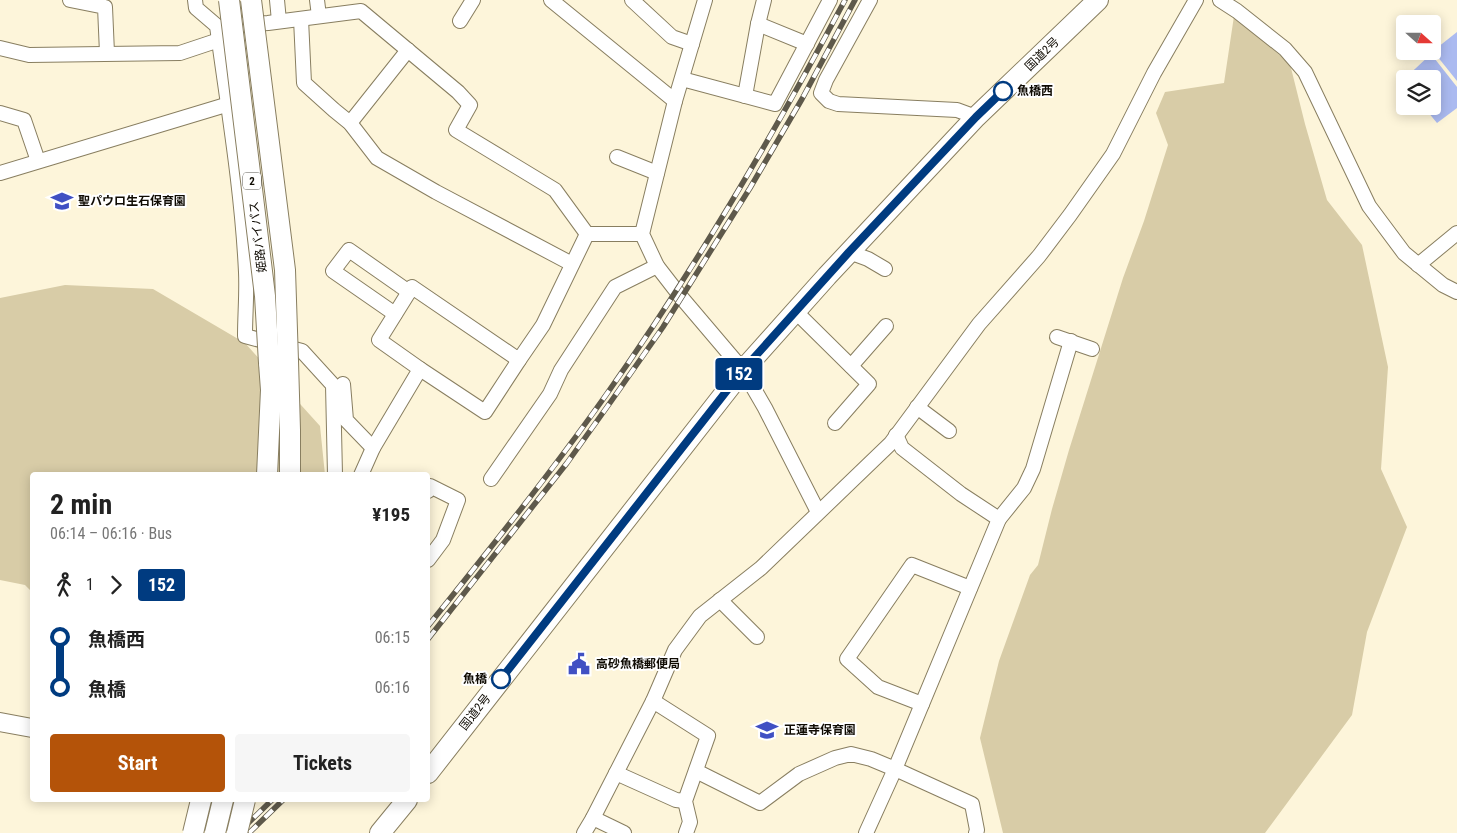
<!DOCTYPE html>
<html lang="en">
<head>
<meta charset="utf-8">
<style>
	body { margin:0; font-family:"Roboto Condensed","Noto Sans JP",sans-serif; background:#f6f6f6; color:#222; height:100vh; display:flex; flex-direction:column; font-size:19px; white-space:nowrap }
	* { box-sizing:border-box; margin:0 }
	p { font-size:16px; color:#767676 }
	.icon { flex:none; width:28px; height:28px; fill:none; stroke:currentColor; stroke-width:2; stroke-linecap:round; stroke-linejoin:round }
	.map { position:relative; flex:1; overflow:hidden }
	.drawer { position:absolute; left:30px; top:472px; width:400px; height:330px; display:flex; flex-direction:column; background:#fff; border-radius:5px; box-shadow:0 2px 12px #0003 }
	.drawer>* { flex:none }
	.badge { padding:0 10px; border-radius:4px; font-size:18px; line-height:32px }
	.needle { width:32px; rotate:111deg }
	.tools { position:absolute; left:1396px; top:15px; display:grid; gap:10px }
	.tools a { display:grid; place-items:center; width:45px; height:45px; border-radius:5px; background:#fff; box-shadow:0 2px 12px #0003; font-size:25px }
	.map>.badge { position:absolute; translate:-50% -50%; box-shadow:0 0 0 2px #fff }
	.legs { display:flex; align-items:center; gap:8px; height:55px; padding:0 20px; font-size:16px }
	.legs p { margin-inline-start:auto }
	.overview { display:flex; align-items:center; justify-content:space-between; height:85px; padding:0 20px }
	h1 { font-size:28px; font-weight:700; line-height:38px }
	.primary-button { display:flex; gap:10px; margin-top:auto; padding:10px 20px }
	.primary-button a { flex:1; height:58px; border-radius:5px; background:#b45309; color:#fff; font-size:20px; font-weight:700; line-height:58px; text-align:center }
	.primary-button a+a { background:#f6f6f6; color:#222 }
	ul { padding:0 20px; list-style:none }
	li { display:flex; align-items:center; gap:18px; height:50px; font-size:19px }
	li i { display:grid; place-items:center; width:8px; height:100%; margin:0 6px; background:currentColor }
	li i::after { content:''; width:12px; height:12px; margin:-6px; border:4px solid; border-radius:50%; background:#fff }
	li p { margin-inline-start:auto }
	li:first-child i { background:linear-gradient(#0000 50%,currentColor 0) }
	li:last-child i { background:linear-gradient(currentColor 50%,#0000 0) }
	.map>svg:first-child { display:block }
	.green { fill:#d8cca7 }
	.water { fill:#abbaf0 }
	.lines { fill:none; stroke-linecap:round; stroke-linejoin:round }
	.minor-casing { stroke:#887e60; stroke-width:16 }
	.major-casing { stroke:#887e60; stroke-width:20 }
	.highway-casing { stroke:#887e60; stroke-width:22 }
	.minor { stroke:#fff; stroke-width:14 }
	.major { stroke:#fff; stroke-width:18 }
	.highway { stroke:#fff; stroke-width:20 }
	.rail-casing { stroke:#5e594b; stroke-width:5.5 }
	.rail { stroke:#fff; stroke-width:4; stroke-dasharray:11; stroke-linecap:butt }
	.highway-bridge-casing { stroke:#887e60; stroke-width:22; stroke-linecap:butt }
	.highway-bridge { stroke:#fff; stroke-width:20 }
	.line-1-casing { stroke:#fff; stroke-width:11 }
	.line-1 { stroke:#003b80; stroke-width:8 }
	.stop-1-dot { fill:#fff; stroke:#003b80; stroke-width:2.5 }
	.labels { text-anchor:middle; stroke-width:4; stroke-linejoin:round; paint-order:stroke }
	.shield { fill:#fff; stroke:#57544f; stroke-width:1 }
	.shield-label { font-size:11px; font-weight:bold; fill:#0f0b03 }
	.street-label { font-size:12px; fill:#0f0b03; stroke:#fff }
	.stop-label { font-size:12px; font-weight:bold; fill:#0f0b03; stroke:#fff; text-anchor:start }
	.poi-label { font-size:12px; font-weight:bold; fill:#0f0b03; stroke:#fff; text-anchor:start }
</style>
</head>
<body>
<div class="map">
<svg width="1457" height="833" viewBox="0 0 1457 833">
	<rect width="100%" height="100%" fill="#fdf5da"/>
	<g class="green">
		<polygon points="1234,16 1290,64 1305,124 1327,200 1362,245 1388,367 1381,469 1407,527 1367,632 1352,715 1265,833 1003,833 980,738 999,661 1030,575 1038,565 1052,509 1069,450 1123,278 1144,221 1168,145 1156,113 1165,92 1224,83"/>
		<polygon points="65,285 153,289 245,343 320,426 325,475 32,475 32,592 25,585 0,580 0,298"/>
	</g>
	<g class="water">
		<polygon points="1457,32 1457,81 1433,51"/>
		<polygon points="1431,54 1457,87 1457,108 1437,123 1423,106 1432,106 1432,79 1405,79 1405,86 1401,82"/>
	</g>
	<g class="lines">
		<g class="minor-casing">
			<g id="minor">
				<polyline points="70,0 105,7 107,53"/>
				<path d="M195,0L196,8L217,26C228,108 242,189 246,272C247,293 245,315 245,336L302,351L333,385L335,475"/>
				<polyline points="277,0 279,21"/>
				<polyline points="317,0 319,16"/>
				<polyline points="551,0 675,101"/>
				<polyline points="632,0 672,37 692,44"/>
				<polyline points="705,0 675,101 642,234 657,266 681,297 743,370 765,408 818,512"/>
				<polyline points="870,0 826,80 821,93 829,101 838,104 957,110 976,117"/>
				<polyline points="1220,0 1237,11 1285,49 1305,72 1369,206 1404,253 1443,285 1457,292"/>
				<polyline points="301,19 304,83 334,110 350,123 377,158 436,192 572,264"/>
				<polyline points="460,21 473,0"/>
				<polyline points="758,24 807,44"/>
				<polyline points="224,26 268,23 361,11 458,92 470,105 456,130 555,190 587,234"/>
				<polyline points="0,48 29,55 180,53 219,40"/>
				<polyline points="682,79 775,104 830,0"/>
				<polyline points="745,96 758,24 764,0"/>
				<polyline points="0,113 24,120 38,161"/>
				<polyline points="350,123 408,50"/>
				<polyline points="617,157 657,173"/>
				<polyline points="0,173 229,104"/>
				<polyline points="849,252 868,259 885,269"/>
				<polyline points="1418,265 1457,233"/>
				<polyline points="795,311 869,384 835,423"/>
				<polyline points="395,314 333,271 349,250 409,292"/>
				<polyline points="1057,337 1092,349"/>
				<polyline points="851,366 886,326"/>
				<polyline points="420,369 485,412 519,360"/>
				<polyline points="343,384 346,420 373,448"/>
				<polyline points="917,407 949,431"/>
				<polyline points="361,475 373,448 420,369 379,340 412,287 519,360 543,325 587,234 642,234"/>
				<polyline points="491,479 550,394 561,370 615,287 657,266"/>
				<polyline points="428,491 430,486 458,500 443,540 428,560"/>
				<polyline points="999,519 1024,488 1033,469 1071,341"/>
				<polyline points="720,600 757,637"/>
				<polyline points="653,701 708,736 685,801 690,822 686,833"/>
				<polyline points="922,704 878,687 847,659 912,565 970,588"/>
				<polyline points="696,771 760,803 799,774 835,758 851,754 871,759 895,769 972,804 977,830 976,833"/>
				<polyline points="616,773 676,800 685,801"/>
				<polyline points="593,818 624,833"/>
				<polyline points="584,833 593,818 653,701 675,650 700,616 761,568 891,443 979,324 1039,256 1070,215 1113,154 1154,73 1196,0"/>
				<polyline points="866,833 895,769 999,519 961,494 902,448 896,435"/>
			</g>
		</g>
		<g class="major-casing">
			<polyline id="major" points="0,722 32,728"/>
		</g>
		<g class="highway-casing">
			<g id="highway">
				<polyline points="288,361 290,430 290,475"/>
				<polyline points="267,475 271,390 269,363"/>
				<polyline points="428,773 743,370 827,276 976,117 1098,0"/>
				<polyline points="380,833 407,800"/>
			</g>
		</g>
		<use href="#minor" class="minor"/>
		<use href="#major" class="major"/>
		<use href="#highway" class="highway"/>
		<g class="rail-casing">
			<g id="rail">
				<path d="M428,626C489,550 550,474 606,395C695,269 773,136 845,0"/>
				<polyline points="428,639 567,463 612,400 663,327 750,188 802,99 855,0"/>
				<polyline points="238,833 272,800"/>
				<polyline points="249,833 283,800"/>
			</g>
		</g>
		<use href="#rail" class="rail"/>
		<g class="highway-bridge-casing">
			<g id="highway-bridge">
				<polyline points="229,0 265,296 269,363"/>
				<polyline points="251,0 285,270 288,361"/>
				<polyline points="193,833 201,800"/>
				<polyline points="215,833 223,800"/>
				<polyline points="237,833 245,800"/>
			</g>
		</g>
		<use href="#highway-bridge" class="highway-bridge"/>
	</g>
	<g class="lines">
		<g class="line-1-casing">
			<polyline id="line-1" points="501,679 743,370 849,252 976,117 1003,91"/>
		</g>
		<use href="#line-1" class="line-1"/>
	</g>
	<defs>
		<g id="school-bare" transform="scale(1.725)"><path d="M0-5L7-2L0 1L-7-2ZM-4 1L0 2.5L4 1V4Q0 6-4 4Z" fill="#4050c3" stroke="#fff" stroke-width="2.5" paint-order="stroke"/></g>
		<g id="civic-bare" transform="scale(1.725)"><path d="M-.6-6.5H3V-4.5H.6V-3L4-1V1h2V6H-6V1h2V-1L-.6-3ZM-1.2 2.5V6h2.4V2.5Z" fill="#4050c3" stroke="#fff" stroke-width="2.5" paint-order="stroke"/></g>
	</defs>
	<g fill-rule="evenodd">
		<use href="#school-bare" x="62" y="201"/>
		<use href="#civic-bare" x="579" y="664"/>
		<use href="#school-bare" x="767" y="730"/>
	</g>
	<g class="stop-1-dot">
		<circle cx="1003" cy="91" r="9"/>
		<circle cx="501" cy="679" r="9"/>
	</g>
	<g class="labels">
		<rect class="shield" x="243" y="172.5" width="18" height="17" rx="4"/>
		<g class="shield-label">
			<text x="252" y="185">2</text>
		</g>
		<g class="street-label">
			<text transform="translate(1042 54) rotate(-44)" y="4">国道2号</text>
			<text transform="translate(258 237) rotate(-97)" y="4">姫路バイパス</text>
			<text transform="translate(475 712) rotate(-52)" y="4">国道2号</text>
		</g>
		<g class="stop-label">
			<text x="1017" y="95">魚橋西</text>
			<text x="487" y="683" text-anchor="end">魚橋</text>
		</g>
		<g class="poi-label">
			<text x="78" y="205">聖パウロ生石保育園</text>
			<text x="596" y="668">高砂魚橋郵便局</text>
			<text x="784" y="734">正蓮寺保育園</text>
		</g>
	</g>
</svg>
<div class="tools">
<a><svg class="needle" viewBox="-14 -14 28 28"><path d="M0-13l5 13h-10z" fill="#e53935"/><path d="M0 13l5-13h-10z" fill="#767676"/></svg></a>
<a><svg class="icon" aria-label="layers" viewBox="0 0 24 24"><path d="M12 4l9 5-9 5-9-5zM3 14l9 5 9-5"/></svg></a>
</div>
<b class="badge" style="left:739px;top:374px;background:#003b80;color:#fff">152</b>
<section class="drawer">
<div class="overview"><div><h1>2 min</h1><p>06:14 – 06:16 · Bus</p></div><b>¥195</b></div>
<div class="legs"><svg class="icon" aria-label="walk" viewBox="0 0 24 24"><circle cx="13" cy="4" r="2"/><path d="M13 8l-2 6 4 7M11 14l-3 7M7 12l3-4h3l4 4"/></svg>1<svg class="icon" aria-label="forward" viewBox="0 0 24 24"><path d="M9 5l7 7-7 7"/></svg><b class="badge" style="background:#003b80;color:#fff">152</b></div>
<ul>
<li><i style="color:#003b80"></i><b>魚橋西</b><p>06:15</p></li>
<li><i style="color:#003b80"></i><b>魚橋</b><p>06:16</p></li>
</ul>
<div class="primary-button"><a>Start</a><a>Tickets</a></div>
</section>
</div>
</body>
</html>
